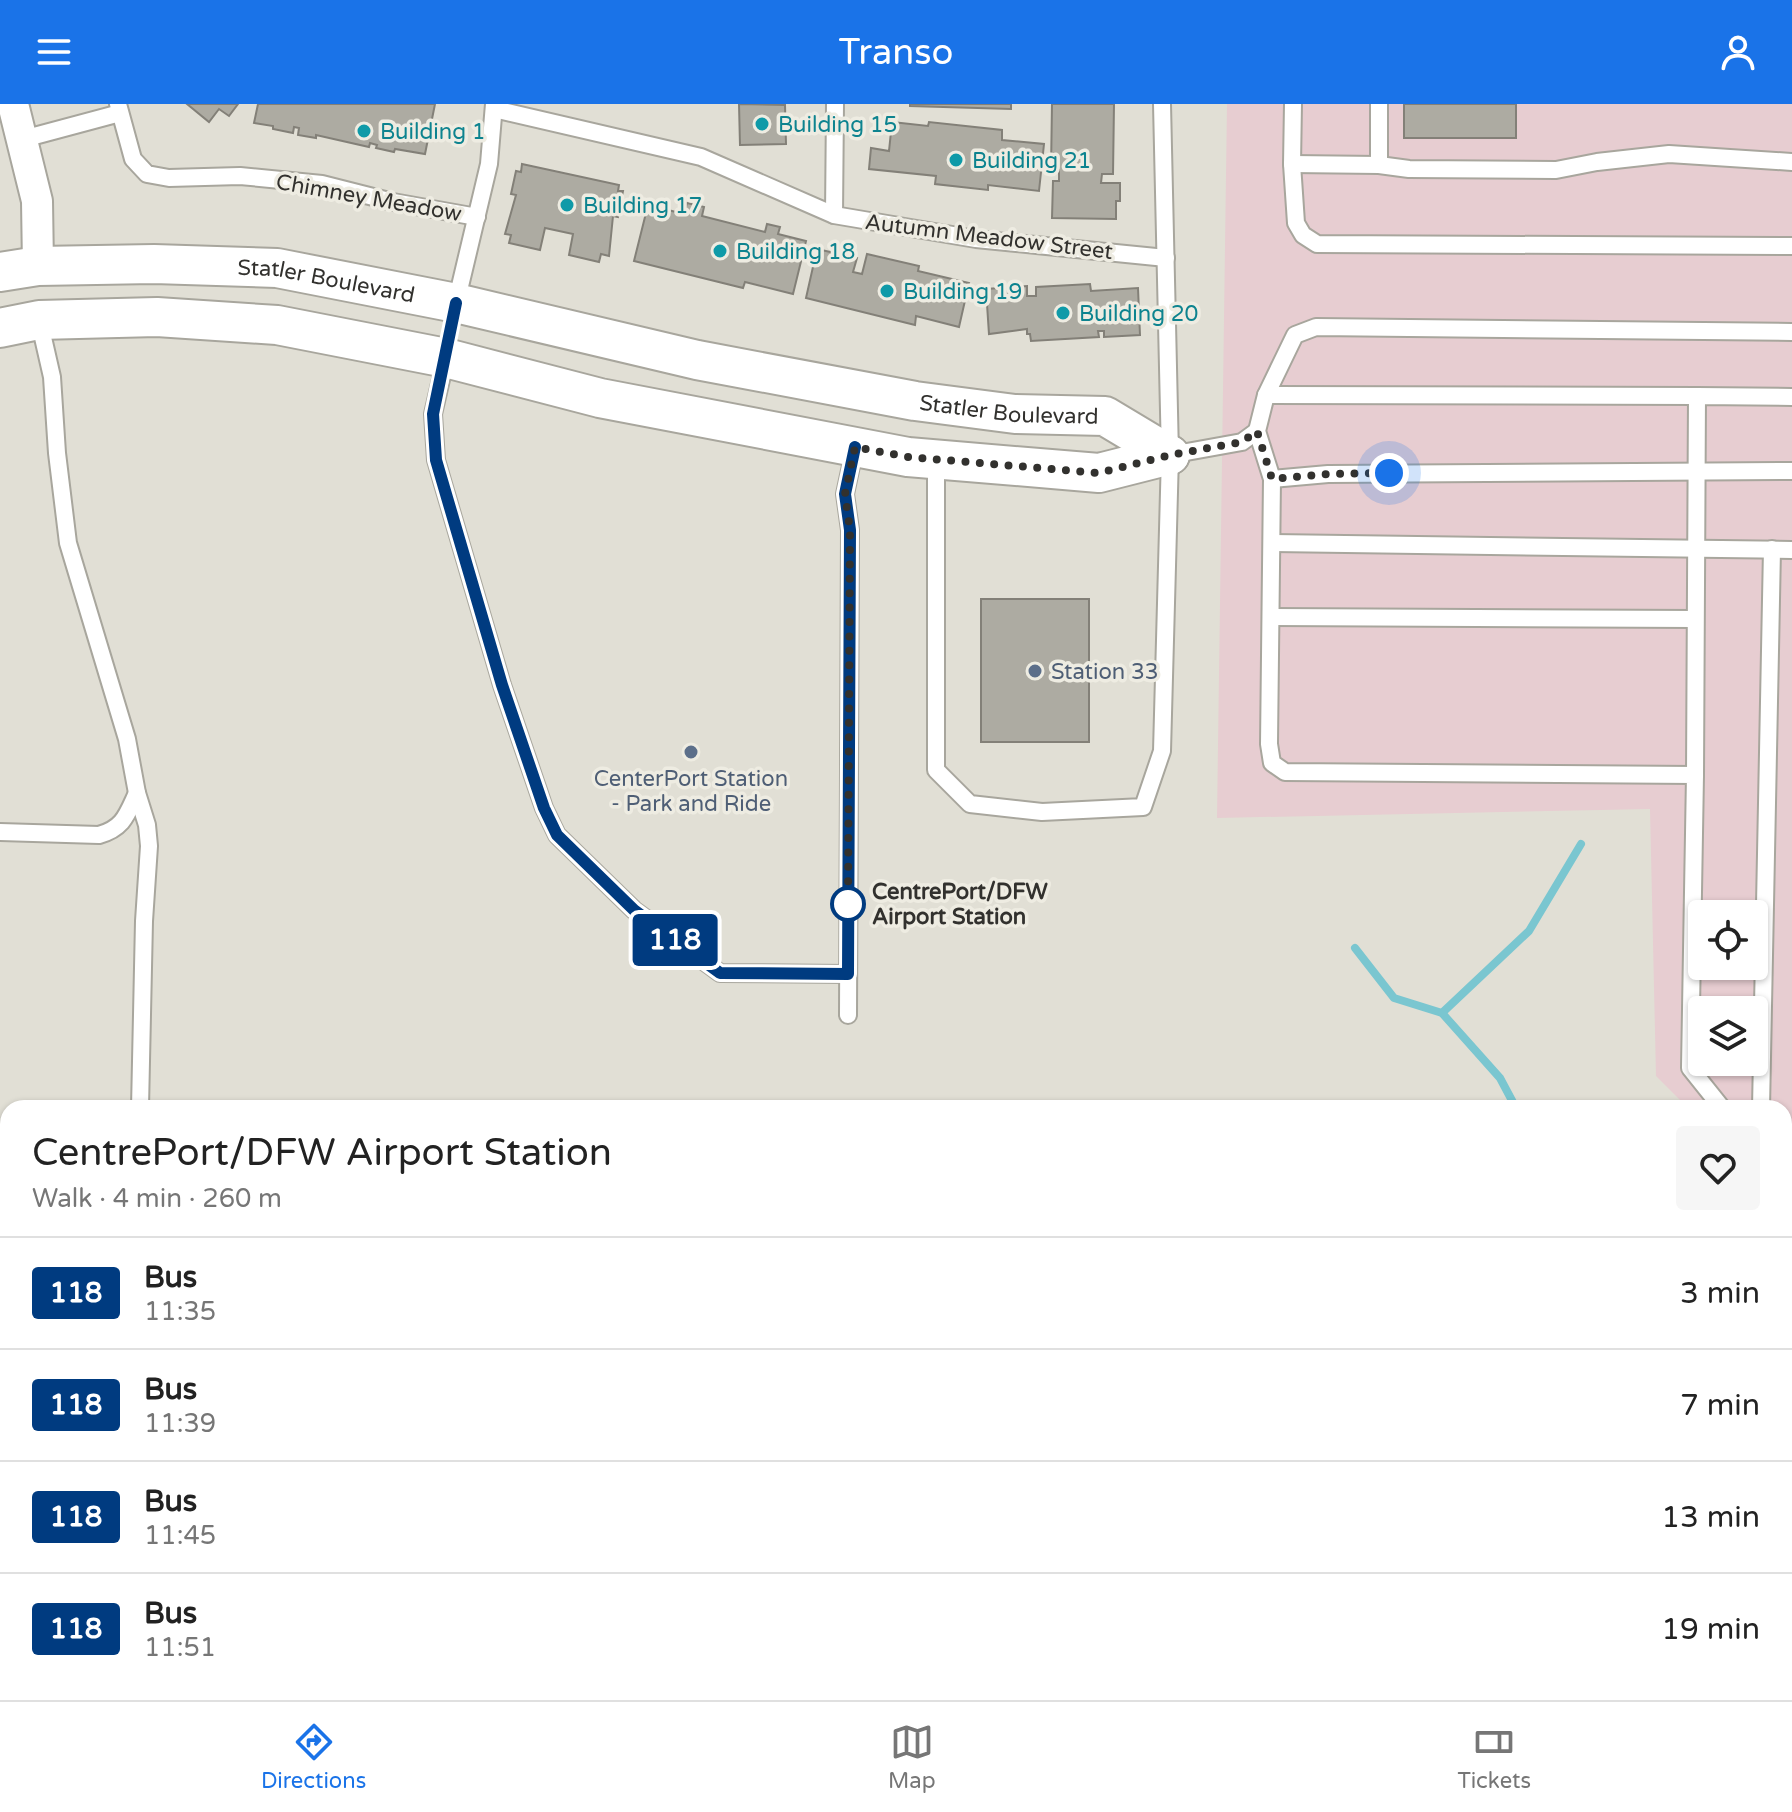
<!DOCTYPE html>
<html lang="en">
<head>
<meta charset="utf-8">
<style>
	body { margin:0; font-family:"Varela Round",sans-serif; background:#f6f6f6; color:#222; height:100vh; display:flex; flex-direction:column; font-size:30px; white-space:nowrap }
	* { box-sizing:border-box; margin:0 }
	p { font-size:26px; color:#767676 }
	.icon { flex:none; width:44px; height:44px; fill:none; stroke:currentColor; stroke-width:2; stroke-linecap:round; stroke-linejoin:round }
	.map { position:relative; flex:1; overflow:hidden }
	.side { position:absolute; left:0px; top:996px; width:1792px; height:600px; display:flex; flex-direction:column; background:#fff; border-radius:24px 24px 0 0; box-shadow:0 2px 6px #0004 }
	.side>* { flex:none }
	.badge { padding:0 16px; border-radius:6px; font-size:28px; line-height:52px }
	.tools { position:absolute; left:1688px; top:796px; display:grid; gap:16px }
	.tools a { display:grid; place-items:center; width:80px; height:80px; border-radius:8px; background:#fff; box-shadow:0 2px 6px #0004; font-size:40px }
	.you { position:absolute; width:40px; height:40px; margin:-20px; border:6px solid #fff; border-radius:50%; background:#1a73e8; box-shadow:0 0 0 12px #1a73e833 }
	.map>.badge { position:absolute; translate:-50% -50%; box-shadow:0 0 0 4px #fff }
	.round { display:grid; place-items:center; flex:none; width:84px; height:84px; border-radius:8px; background:#f6f6f6 }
	.summary { display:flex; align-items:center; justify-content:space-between; height:136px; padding:0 32px }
	h1 { font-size:38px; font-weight:600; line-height:60px }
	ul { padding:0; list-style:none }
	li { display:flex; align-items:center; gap:24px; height:112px; padding:0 32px; border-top:2px solid #e0e0e0 }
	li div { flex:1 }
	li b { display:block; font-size:30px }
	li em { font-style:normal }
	li .badge { min-width:88px; font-weight:700; text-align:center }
	header { display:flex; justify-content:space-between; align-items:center; height:104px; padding:0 32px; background:#1a73e8; color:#fff; font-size:36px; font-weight:600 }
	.tab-bar { display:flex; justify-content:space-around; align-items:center; height:112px; border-top:2px solid #e0e0e0; background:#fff; font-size:22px; color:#767676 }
	.tab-bar a { display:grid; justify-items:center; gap:4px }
	.tab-bar .selected { color:#1a73e8 }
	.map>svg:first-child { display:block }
	.commercial { fill:#e7cdd1; fill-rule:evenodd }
	.forest { fill:#9ca068 }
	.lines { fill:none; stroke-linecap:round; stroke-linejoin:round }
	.stream { stroke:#7ac6d0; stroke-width:8 }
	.building { fill:#adaba2; stroke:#838078; stroke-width:2 }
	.service-casing { stroke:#a8a69d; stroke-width:20 }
	.minor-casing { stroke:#a8a69d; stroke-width:34 }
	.tertiary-casing { stroke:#a8a69d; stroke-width:42 }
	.path { stroke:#96958e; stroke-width:5; stroke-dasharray:6 6; stroke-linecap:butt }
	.service { stroke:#fff; stroke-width:16 }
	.minor { stroke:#fff; stroke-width:30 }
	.tertiary { stroke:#fff; stroke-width:38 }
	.rail { stroke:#6b6a65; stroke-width:6; stroke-dasharray:10 10; stroke-linecap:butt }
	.line-casing { stroke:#fff; stroke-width:18 }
	.line { stroke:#003b80; stroke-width:12 }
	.walk { stroke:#32312e; stroke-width:8; stroke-dasharray:0 14.4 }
	.culture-dot { fill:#0f9aa8; stroke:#eeece2; stroke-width:3 }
	.service-dot { fill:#5c6f8a; stroke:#eeece2; stroke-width:3 }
	.stop-dot { fill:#fff; stroke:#003b80; stroke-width:4 }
	.labels { text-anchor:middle; stroke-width:7; stroke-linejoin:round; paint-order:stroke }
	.culture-label { font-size:22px; fill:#0d838f; stroke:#eeece2; text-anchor:start }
	.street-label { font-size:22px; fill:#32312e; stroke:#eeece2 }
	.service-label { font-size:22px; fill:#4e5e75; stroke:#eeece2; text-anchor:start }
	.stop-label { font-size:22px; font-weight:bold; fill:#32312e; stroke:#eeece2; text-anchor:start }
</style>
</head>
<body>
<header><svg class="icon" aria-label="menu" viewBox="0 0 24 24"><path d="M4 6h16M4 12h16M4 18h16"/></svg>Transo<svg class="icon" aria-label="person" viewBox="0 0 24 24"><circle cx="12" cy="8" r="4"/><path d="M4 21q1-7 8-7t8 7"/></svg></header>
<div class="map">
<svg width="1792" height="1596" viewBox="0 0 1792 1596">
	<rect width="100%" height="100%" fill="#e1dfd5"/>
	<path class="commercial" d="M1227,0H1792V1109L1784,1101V1004H1688L1656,972L1650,705L1217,714ZM1702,810H1754V862H1702ZM1702,906H1754V958H1702Z"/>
	<g class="forest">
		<polygon points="1792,1493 1792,1579 1779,1596 1217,1596 1225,1588 1784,1588 1784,1494"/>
		<polygon points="0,1506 8,1510 8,1588 821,1588 820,1596 0,1596"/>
	</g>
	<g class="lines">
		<g class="stream">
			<polyline points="1355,844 1394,894 1442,909 1500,974 1516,1004"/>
			<polyline points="1442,909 1529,827 1581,740"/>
			<polyline points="1071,1596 1079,1588"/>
		</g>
	</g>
	<g class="building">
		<polygon points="187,0 238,0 229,12 219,5 209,18"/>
		<polygon points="258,0 435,0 425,50 395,45 394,48 376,44 377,41 370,39 369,43 316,31 316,34 298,31 299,24 294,23 293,29 273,25 273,22 254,19"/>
		<polygon points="739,0 785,1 786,40 740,41"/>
		<polygon points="910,0 1011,0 1011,5 910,2"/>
		<polygon points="1052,0 1114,0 1113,70 1102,70 1101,79 1120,79 1120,97 1116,97 1116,115 1052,114 1053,77 1059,77 1059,66 1051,66"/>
		<rect x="1404" y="0" width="112" height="34"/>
		<polygon points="892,18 928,22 929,18 1002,26 1002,36 1044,40 1039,87 988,81 988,86 935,80 936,72 869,65 871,44 889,47"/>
		<polygon points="522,60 619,81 618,87 623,87 618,113 613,112 609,152 601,150 599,158 569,151 573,130 545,124 540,146 509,139 511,131 505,130 516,91 511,90 516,67 521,68"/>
		<polygon points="687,99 704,103 702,112 765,128 767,120 780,123 778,130 806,137 793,190 745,178 743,184 634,157 648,101 684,110"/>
		<polygon points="817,145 857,154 853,168 862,170 867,150 919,162 918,167 969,179 959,223 916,212 915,221 806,194"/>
		<polygon points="1090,180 1091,187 1138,184 1140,231 1104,233 1104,227 1098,227 1099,233 1031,237 1030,230 1027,230 1027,225 989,230 986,185 1027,182 1027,192 1036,192 1036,183"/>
		<rect x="981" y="495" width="108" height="143"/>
	</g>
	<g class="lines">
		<g class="service-casing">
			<g id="service">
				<polyline points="118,0 133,55 147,70 169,74 240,72 322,80 393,98 477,113"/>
				<polyline points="1293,0 1292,60 1296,119 1303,131 1317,140 1792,142"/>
				<polyline points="494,5 701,53 834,111 976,135 1166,154"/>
				<polyline points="23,35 120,9"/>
				<polyline points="1292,60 1379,61 1379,0"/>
				<polyline points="1379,61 1409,65 1556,66 1597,58 1669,50 1792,58"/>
				<polyline points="834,111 835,0"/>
				<polyline points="456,199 489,60 494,0"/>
				<polyline points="39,216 52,273 57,349 68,439 127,635 137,689 147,721 149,742 144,817 140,1004"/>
				<polyline points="446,254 433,310 436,356 502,581 544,704 557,731 634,806 720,869 848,870"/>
				<polyline points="1266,291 1697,292"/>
				<polyline points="1170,351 1242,338 1257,327"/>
				<polyline points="936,355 936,666 970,700 1042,708 1143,703 1162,647 1170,351 1162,0"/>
				<polyline points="1272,375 1328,370 1792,367"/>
				<polyline points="1273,439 1792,446"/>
				<polyline points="1272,513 1695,515"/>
				<polyline points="1695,671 1697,292 1792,293"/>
				<path d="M0,728L99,731C124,724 127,710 137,689"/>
				<polyline points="848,911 850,426 845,390 855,343"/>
				<polyline points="1722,1004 1690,964 1695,671 1285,668 1272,659 1269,640 1272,375 1257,327 1266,291 1295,231 1316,223 1792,228"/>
				<polyline points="1761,1004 1772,445"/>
				<polyline points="1784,1075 1792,1084"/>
				<polyline points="0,1246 8,1246"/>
			</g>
		</g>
		<g class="minor-casing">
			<polyline id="minor" points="13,0 37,97 38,162"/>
		</g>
		<g class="tertiary-casing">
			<g id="tertiary">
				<path id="s1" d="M0,168L38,162L154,160L277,164L456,199L697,256L915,297L1015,310L1105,312L1170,351"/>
				<polyline points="0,224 39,216 157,213 277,221 446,254 600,294 908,353 1099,369 1170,351"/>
			</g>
		</g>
		<g class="path">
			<polyline points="0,1289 8,1289"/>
			<polyline points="0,1306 3,1306 2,1319 0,1319"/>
			<polyline points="0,1572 8,1573"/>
			<polyline points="81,1588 108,1596"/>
			<polyline points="201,1596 223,1588"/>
		</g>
		<use href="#service" class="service"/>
		<use href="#minor" class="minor"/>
		<use href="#tertiary" class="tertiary"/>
		<g class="rail">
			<polyline points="0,1331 8,1331"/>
			<polyline points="0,1372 8,1372"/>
			<polyline points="1784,1376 1792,1376"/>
			<polyline points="1784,1416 1792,1416"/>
		</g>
	</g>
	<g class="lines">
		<g class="line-casing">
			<polyline id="line" points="456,199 433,310 436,356 502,581 544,704 557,731 634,806 720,869 848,870 850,426 845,390 855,343"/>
		</g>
		<use href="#line" class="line"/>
		<polyline class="walk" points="848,800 848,803 850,426 845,390 855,343 908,353 1099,369 1170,351 1242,338 1257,327 1272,375 1328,370 1389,369"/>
	</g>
	<g class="culture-dot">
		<circle cx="762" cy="20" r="8"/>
		<circle cx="364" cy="27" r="8"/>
		<circle cx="956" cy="56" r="8"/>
		<circle cx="567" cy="101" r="8"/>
		<circle cx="720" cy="147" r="8"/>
		<circle cx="887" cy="187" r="8"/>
		<circle cx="1063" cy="209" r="8"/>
	</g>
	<g class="service-dot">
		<circle cx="1035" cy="567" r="8"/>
		<circle cx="691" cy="648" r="8"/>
	</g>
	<circle class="stop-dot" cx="848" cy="800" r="16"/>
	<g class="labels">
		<g class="culture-label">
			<text x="778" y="28">Building 15</text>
			<text x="380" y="35">Building 1</text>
			<text x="972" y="64">Building 21</text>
			<text x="583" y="109">Building 17</text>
			<text x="736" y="155">Building 18</text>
			<text x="903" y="195">Building 19</text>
			<text x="1079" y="217">Building 20</text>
		</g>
		<g class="street-label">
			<text transform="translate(369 93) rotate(10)" y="8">Chimney Meadow</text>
			<text transform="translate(989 132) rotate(7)" y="8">Autumn Meadow Street</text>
			<text dy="8" stroke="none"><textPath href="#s1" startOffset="328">Statler Boulevard</textPath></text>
			<text dy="8" stroke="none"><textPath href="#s1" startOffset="1024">Statler Boulevard</textPath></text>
		</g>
		<g class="service-label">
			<text x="1051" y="575">Station 33</text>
			<text x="691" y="682" text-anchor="middle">CenterPort Station<tspan x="691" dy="25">- Park and Ride</tspan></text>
		</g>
		<g class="stop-label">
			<text x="872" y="795">CentrePort/DFW<tspan x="872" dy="25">Airport Station</tspan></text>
		</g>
	</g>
</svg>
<div class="tools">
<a><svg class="icon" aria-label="locate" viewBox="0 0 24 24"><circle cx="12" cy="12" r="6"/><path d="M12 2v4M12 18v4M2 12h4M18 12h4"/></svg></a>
<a><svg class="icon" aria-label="layers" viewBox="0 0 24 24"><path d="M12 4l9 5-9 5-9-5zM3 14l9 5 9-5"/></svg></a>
</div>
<div class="you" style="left:1389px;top:369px"></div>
<b class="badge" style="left:675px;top:836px;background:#003b80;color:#fff">118</b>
<section class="side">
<div class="summary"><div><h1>CentrePort/DFW Airport Station</h1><p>Walk · 4 min · 260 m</p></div><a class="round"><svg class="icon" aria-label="heart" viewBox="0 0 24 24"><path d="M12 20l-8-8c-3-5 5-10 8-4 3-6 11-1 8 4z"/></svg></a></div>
<ul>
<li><span class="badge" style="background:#003b80;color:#fff">118</span><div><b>Bus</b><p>11:35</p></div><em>3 min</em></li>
<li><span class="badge" style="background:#003b80;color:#fff">118</span><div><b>Bus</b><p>11:39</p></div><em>7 min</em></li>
<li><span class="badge" style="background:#003b80;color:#fff">118</span><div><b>Bus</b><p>11:45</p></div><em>13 min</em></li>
<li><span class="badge" style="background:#003b80;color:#fff">118</span><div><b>Bus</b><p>11:51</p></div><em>19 min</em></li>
</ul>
</section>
</div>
<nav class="tab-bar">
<a class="selected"><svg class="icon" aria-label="directions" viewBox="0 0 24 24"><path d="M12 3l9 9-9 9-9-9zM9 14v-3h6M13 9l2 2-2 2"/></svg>Directions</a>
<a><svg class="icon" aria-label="map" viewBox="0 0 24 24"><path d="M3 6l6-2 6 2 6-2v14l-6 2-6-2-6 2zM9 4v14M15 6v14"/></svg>Map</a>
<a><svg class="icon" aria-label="tickets" viewBox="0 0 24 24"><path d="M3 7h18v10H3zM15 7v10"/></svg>Tickets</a>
</nav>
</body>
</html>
